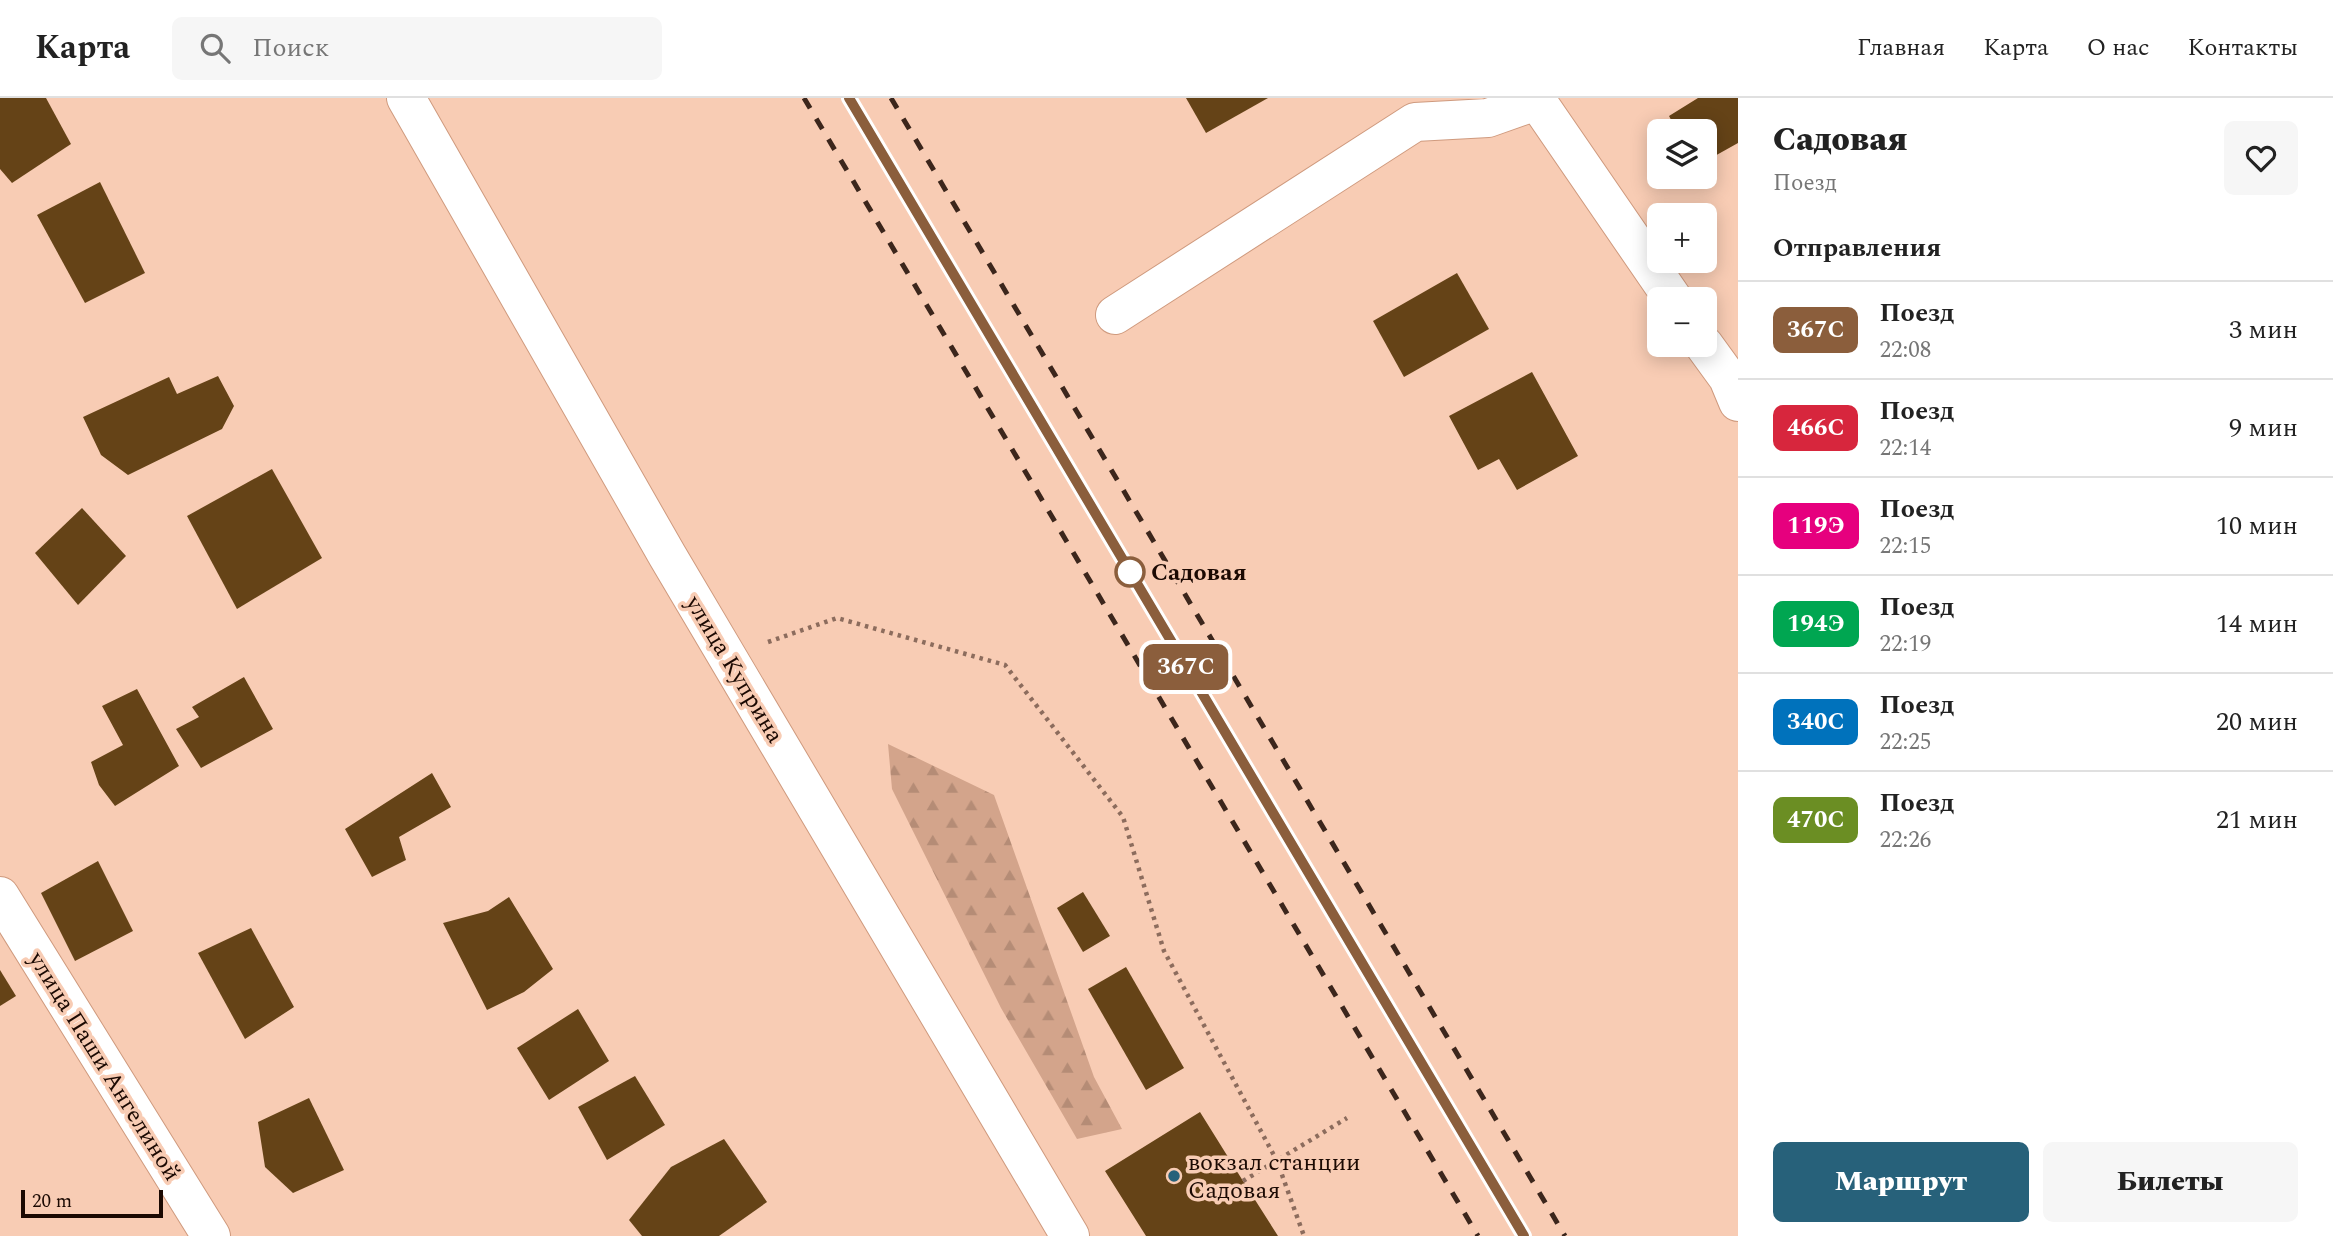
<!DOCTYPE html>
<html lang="ru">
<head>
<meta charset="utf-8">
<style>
	body { margin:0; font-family:Spectral,serif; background:#f6f6f6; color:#222; height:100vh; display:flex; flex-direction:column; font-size:26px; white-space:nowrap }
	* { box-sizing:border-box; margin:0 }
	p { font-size:23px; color:#767676 }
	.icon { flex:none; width:38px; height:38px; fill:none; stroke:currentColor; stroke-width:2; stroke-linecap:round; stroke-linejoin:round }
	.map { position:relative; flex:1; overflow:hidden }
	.drawer { display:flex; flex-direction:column; background:#fff; width:595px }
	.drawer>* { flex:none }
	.badge { padding:0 14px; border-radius:10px; font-size:24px; line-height:46px }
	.buttons { position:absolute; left:1647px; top:21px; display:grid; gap:14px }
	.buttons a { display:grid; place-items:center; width:70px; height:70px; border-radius:10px; background:#fff; box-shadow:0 4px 18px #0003; font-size:35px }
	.scale { position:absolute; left:21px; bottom:18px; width:142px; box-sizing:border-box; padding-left:7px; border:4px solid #1b0902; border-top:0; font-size:19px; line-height:24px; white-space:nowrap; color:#1b0902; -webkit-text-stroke:5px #f8ccb4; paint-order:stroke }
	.map>.badge { position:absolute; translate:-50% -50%; box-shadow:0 0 0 4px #fff }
	h2 { padding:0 35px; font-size:26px; line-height:63px }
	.round { display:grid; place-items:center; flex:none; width:74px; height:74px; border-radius:10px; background:#f6f6f6 }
	.head { display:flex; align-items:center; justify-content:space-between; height:119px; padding:0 35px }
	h1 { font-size:33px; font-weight:800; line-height:52px }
	.primary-button { display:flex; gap:14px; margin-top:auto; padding:14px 35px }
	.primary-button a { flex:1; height:80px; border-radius:10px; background:#27617a; color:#fff; font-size:28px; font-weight:800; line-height:80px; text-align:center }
	.primary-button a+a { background:#f6f6f6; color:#222 }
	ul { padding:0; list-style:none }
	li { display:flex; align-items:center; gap:21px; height:98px; padding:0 35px; border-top:2px solid #e0e0e0 }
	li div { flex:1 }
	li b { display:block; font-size:26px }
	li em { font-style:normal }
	li .badge { min-width:77px; font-weight:700; text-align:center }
	header { display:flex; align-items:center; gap:42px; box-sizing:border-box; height:98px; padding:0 35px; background:#fff; border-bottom:2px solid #e0e0e0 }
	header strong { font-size:33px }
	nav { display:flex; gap:38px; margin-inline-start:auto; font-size:24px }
	.search { width:490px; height:63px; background:#f6f6f6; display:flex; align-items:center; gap:18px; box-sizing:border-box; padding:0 24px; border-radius:10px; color:#767676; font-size:26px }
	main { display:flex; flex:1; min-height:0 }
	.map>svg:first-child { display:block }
	.forest { fill:url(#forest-firs) }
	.building { fill:#654317 }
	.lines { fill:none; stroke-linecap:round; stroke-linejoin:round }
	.street-casing { stroke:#cf9a7e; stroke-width:40 }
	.path { stroke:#8c6c5d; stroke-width:4.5; stroke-dasharray:3.5 5; stroke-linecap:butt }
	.street { stroke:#fff; stroke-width:38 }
	.rail { stroke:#3c261c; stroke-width:5; stroke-dasharray:12 12; stroke-linecap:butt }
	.line-casing { stroke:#fff; stroke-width:16 }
	.line { stroke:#8b5e3c; stroke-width:10 }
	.stop-dot { fill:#fff; stroke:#8b5e3c; stroke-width:3.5 }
	.poi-dot { fill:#27617a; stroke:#f8ccb4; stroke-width:2.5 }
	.labels { text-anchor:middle; stroke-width:7; stroke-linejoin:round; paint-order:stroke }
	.stop-label { font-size:24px; font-weight:bold; fill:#1b0902; stroke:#f8ccb4; text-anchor:start }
	.street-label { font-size:24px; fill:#1b0902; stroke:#f8ccb4 }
	.poi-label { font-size:24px; fill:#1b0902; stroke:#f8ccb4; text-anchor:start }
</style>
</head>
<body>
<header>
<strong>Карта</strong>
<div class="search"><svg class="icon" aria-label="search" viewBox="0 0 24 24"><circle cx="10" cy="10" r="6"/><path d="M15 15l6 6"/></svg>Поиск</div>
<nav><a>Главная</a><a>Карта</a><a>О нас</a><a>Контакты</a></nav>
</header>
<main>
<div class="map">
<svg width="1738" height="1138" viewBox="0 0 1738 1138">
	<defs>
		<pattern id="forest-firs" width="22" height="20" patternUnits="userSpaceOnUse" patternTransform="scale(1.75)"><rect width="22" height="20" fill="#d3a48b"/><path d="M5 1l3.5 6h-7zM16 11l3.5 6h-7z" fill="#b58c76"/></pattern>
	</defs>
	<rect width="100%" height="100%" fill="#f8ccb4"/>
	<polygon class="forest" points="888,646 994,697 1094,979 1122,1031 1077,1041 1001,910 892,691"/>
	<g class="building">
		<polygon points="0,0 46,0 71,46 12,85 0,71"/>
		<polygon points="1186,0 1268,0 1206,35"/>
		<polygon points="1698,0 1738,0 1738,45 1704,64 1704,33 1677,33 1669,18"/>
		<polygon points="100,84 145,175 85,205 37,117"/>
		<polygon points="1457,175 1489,231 1404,279 1373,223"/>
		<polygon points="1532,274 1578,358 1517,392 1499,361 1478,372 1449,318"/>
		<polygon points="218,278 234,308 222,331 128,377 101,357 83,319 169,279 177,296"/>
		<polygon points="272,371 322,460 237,511 187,418"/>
		<polygon points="82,410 126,458 78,507 35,455"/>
		<polygon points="244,579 273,631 201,670 176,631 199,619 192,609"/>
		<polygon points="137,591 179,668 115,708 99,687 91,664 123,647 102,608"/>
		<polygon points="432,675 451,709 399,739 406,762 372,779 345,731"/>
		<polygon points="98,763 133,833 75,863 41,795"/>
		<polygon points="1083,794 1110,838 1083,854 1057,810"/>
		<polygon points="509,799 553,871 524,894 487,912 443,825 488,813"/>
		<polygon points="251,830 294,909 245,941 198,855"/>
		<polygon points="1126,869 1184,970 1146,992 1088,891"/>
		<polygon points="0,872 16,898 0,908"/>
		<polygon points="578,911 609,963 549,1002 517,950"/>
		<polygon points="635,978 665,1027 607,1062 578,1009"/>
		<polygon points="309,1000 344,1072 293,1095 265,1069 258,1024"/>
		<polygon points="1200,1014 1243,1083 1278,1138 1146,1138 1105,1073"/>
		<polygon points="724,1041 767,1104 719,1138 642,1138 629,1122 671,1069"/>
	</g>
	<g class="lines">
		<g class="street-casing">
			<g id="street">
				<polyline points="406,0 667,457 1070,1138"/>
				<polyline points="1535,0 1673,201"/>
				<polyline points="1115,217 1415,24 1488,20 1536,3"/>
				<polyline points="1704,247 1728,280 1738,304"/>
				<polyline points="0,798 211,1138"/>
			</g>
		</g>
		<g class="path">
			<polyline points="768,544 837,520 1005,567 1123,719 1164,853 1277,1063 1304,1138"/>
			<polyline points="1243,1083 1347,1020"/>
		</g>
		<use href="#street" class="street"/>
		<g class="rail">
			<polyline points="804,0 1478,1138"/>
			<polyline points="849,0 1524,1138"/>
			<polyline points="891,0 1565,1138"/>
		</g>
	</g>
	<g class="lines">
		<g class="line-casing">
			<polyline id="line" points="849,0 1524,1138"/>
		</g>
		<use href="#line" class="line"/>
	</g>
	<circle class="stop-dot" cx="1130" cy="474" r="14"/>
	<circle class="poi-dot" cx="1174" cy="1078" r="7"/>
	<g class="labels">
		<g class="stop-label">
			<text x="1151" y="482">Садовая</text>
		</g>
		<g class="street-label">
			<text transform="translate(735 571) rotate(59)" y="8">улица Куприна</text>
			<text transform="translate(105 968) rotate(58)" y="8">улица Паши Ангелиной</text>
		</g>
		<g class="poi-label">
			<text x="1188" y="1072">вокзал станции<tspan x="1188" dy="28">Садовая</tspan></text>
		</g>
	</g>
</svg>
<div class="buttons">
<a><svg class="icon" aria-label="layers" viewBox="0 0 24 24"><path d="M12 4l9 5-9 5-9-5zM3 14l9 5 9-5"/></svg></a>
<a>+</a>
<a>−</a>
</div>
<div class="scale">20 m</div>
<b class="badge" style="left:1186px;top:569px;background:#8b5e3c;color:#fff">367С</b>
</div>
<section class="drawer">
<div class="head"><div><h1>Садовая</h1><p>Поезд</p></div><a class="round"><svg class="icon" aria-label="heart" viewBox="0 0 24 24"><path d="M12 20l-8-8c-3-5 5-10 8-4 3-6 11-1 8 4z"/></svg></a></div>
<h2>Отправления</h2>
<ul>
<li><span class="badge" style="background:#8b5e3c;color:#fff">367С</span><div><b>Поезд</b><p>22:08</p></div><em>3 мин</em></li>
<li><span class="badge" style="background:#d7263d;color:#fff">466С</span><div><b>Поезд</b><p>22:14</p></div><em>9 мин</em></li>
<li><span class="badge" style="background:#e6007e;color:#fff">119Э</span><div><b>Поезд</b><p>22:15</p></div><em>10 мин</em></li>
<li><span class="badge" style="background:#00a651;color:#fff">194Э</span><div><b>Поезд</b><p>22:19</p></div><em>14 мин</em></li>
<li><span class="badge" style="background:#0072bc;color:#fff">340С</span><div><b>Поезд</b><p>22:25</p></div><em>20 мин</em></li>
<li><span class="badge" style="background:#6b8e23;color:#fff">470С</span><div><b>Поезд</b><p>22:26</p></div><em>21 мин</em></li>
</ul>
<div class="primary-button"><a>Маршрут</a><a>Билеты</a></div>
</section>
</main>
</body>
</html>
